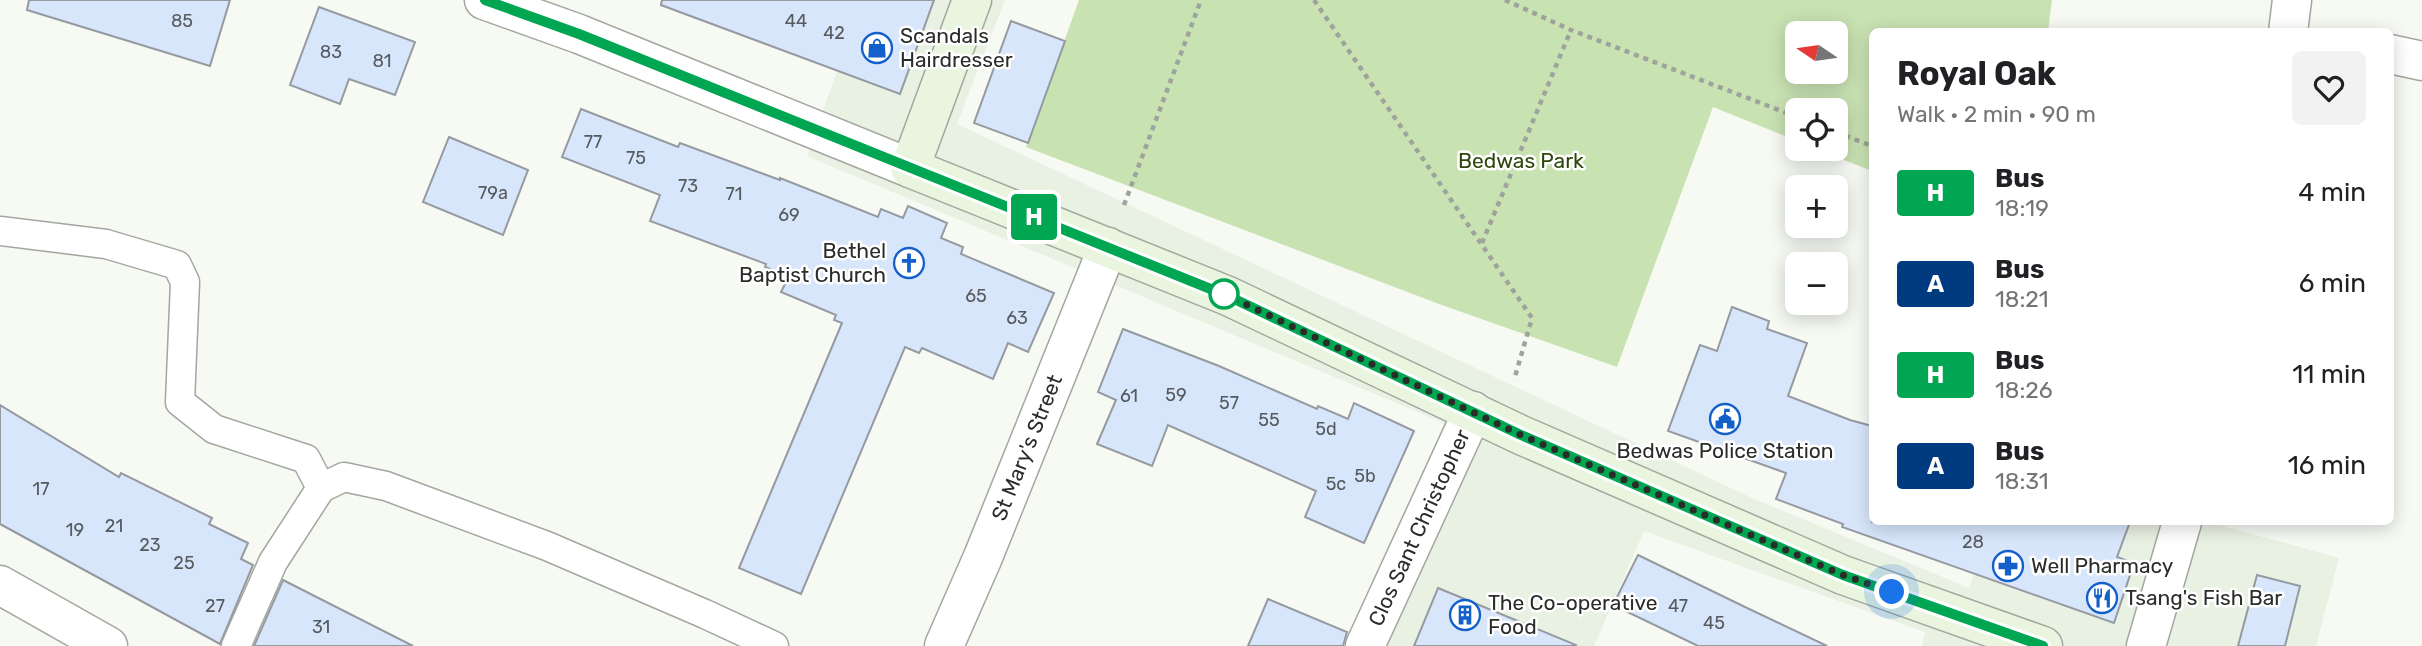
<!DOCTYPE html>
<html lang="en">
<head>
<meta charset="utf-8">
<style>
	body { margin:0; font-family:Rubik,sans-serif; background:#f2f2f2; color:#202124; height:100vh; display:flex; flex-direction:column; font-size:26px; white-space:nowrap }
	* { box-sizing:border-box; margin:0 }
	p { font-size:23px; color:#757577 }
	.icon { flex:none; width:38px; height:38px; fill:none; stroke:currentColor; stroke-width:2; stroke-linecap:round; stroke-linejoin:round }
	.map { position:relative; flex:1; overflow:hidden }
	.drawer { position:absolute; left:1869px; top:28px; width:525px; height:497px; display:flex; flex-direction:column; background:#fff; border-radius:10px; box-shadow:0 4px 18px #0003 }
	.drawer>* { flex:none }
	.badge { padding:0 14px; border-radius:5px; font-size:24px; line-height:46px }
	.needle { width:46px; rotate:283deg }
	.fabs { position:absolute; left:1785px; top:21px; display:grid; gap:14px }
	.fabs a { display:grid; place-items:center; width:63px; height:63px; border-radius:10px; background:#fff; box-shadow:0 4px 18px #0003; font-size:35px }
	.you { position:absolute; width:35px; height:35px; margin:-18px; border:5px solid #fff; border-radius:50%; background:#1a73e8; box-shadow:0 0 0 10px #1a73e833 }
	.map>.badge { position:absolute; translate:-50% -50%; box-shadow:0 0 0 4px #fff }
	.round { display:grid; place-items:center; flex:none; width:74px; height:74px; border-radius:10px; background:#f2f2f2 }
	.overview { display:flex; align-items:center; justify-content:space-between; height:119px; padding:0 28px }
	h1 { font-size:33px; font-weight:700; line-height:52px }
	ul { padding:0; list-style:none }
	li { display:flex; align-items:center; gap:21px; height:91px; padding:0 28px }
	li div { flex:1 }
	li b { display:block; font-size:26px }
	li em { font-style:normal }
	li .badge { min-width:77px; font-weight:700; text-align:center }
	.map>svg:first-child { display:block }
	.built { fill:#e9f1e2 }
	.green { fill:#c9e2b2; fill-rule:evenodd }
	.building { fill:#d8e6fb; stroke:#9599a0; stroke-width:2 }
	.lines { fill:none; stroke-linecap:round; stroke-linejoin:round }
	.lane-casing { stroke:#a3a7a0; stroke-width:31 }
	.street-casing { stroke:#a3a7a0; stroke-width:41 }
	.secondary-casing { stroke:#a3a7a0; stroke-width:41 }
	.path { stroke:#9fa39d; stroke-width:4.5; stroke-dasharray:5 5; stroke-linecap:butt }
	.lane { stroke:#fff; stroke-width:28 }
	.street { stroke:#fff; stroke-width:38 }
	.secondary { stroke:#e9f5de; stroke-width:38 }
	.line-casing { stroke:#fff; stroke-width:16 }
	.line { stroke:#00a651; stroke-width:10 }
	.walk { stroke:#2a2c29; stroke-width:7; stroke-dasharray:0 12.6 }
	.stop-dot { fill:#fff; stroke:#00a651; stroke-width:3.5 }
	.labels { text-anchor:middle; stroke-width:5; stroke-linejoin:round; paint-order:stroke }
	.number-label { font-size:18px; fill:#565a5e }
	.poi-label { font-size:21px; fill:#2a2c29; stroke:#fff; text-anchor:start }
	.park-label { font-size:21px; fill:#2d470b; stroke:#fff }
	.street-label { font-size:21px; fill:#2a2c29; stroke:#fff }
</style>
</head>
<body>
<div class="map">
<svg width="2422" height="646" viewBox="0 0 2422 646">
	<rect width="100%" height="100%" fill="#f6faf3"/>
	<polygon class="built" points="862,0 1005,0 957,124 1750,497 1969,588 1993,522 2209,522 2339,558 2316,646 1922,646 1925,632 1644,531 1594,646 1344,646 1444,423 807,156"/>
	<path class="green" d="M1079,0H2052L2048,31L1872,32V171L1816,149H1836V110H1797V141L1713,107L1617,367L1439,304L1026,147ZM1797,33H1836V72H1797Z"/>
	<g class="building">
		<polygon points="29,0 230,0 210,66 27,10"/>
		<polygon points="662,0 934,0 900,94 661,5"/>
		<polygon points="319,7 415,42 395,95 349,79 340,104 290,85"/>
		<polygon points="1011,21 1065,41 1028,143 974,123"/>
		<polygon points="581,109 678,147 680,143 780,180 780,178 878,217 881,209 903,218 908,206 947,223 941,238 963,247 961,254 1054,293 1028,352 1008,343 993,379 922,348 919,353 905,347 801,594 739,568 842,323 834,320 836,315 781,292 789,276 765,267 766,264 650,221 660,195 562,157"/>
		<polygon points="449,137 528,170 503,235 423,202"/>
		<polygon points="1732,307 1769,321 1767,329 1807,343 1788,396 1850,420 1872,426 1872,522 2130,522 2117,557 2134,563 2114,623 1842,527 1843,524 1776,499 1786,473 1668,431 1700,345 1717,351"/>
		<polygon points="1123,329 1219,366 1317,409 1318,406 1348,419 1354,403 1414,431 1364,543 1305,517 1316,491 1168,425 1152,466 1097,444 1116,400 1098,392"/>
		<polygon points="0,405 119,477 121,473 212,518 209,524 248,543 241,559 253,565 220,644 0,524"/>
		<polygon points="1638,555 1745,607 1827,646 1698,646 1613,605"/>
		<polygon points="2257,575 2300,586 2285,646 2238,646"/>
		<polygon points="283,580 413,646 254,646"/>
		<polygon points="1438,588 1576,645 1575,646 1414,646"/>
		<polygon points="1268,599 1347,632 1343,646 1248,646"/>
	</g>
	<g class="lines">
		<g class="lane-casing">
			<g id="lane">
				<polyline points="0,231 106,244 177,265 185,282 180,402 214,429 306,459 321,488"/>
				<polyline points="236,646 273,562 321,488 344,477 386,486 547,546 705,614 774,646"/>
			</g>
		</g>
		<g class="street-casing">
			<g id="street">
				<polyline points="484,0 579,34 910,168"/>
				<polyline points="2288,32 2292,0"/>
				<polyline points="2390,54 2422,61"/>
				<polyline points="0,585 108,646"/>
				<path id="s1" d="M944,646L983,557L1108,247"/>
				<path id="s2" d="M1365,646L1473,411"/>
				<polyline points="2146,646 2182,522"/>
			</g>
		</g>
		<g class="secondary-casing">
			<polyline id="secondary" points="972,0 910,168 1228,296 1521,435 1843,575 2043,646"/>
		</g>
		<g class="path">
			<polyline points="1314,0 1532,318 1514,380"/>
			<polyline points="1505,0 1571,30 1797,117"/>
			<polyline points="1836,132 1872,146"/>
			<polyline points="1124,205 1201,0"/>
			<polyline points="1482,243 1571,30"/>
		</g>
		<use href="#lane" class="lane"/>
		<use href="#street" class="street"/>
		<use href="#secondary" class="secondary"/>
	</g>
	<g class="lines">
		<g class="line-casing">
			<polyline id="line" points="485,0 579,34 1228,296 1521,435 1843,575 2043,646"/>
		</g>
		<use href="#line" class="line"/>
		<polyline class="walk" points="1224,294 1521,435 1843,575 1892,592"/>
	</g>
	<defs>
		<g id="shop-ring" transform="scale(1.575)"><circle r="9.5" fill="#fff" stroke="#1360ca" stroke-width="1.5"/><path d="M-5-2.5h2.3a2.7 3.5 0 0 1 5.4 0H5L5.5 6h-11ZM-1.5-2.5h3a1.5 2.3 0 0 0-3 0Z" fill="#1360ca"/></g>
		<g id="church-ring" transform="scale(1.575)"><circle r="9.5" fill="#fff" stroke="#1360ca" stroke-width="1.5"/><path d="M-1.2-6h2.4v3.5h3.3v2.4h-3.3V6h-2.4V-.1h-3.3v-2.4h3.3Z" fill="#1360ca"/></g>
		<g id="civic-ring" transform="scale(1.575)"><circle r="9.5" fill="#fff" stroke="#1360ca" stroke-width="1.5"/><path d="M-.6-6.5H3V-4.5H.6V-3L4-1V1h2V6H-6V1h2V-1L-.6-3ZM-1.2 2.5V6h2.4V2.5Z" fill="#1360ca"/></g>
		<g id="pharmacy-ring" transform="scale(1.575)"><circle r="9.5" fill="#fff" stroke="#1360ca" stroke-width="1.5"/><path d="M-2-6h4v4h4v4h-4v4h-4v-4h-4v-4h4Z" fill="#1360ca"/></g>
		<g id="restaurant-ring" transform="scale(1.575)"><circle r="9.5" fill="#fff" stroke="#1360ca" stroke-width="1.5"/><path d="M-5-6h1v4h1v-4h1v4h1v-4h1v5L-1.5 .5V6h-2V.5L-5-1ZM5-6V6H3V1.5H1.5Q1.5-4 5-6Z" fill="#1360ca"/></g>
		<g id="building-ring" transform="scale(1.575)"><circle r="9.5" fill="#fff" stroke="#1360ca" stroke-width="1.5"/><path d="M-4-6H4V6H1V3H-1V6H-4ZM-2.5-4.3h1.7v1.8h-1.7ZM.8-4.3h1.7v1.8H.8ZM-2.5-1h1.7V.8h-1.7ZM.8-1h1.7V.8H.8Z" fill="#1360ca"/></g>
	</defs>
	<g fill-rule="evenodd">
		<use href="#shop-ring" x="877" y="48"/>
		<use href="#church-ring" x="909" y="263"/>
		<use href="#civic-ring" x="1725" y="419"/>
		<use href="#pharmacy-ring" x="2008" y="566"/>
		<use href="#restaurant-ring" x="2102" y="598"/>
		<use href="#building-ring" x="1465" y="615"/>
	</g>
	<circle class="stop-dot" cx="1224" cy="294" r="14"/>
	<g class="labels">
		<g class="number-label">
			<text x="182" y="27">85</text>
			<text x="796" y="27">44</text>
			<text x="834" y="39">42</text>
			<text x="331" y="58">83</text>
			<text x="382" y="67">81</text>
			<text x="593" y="148">77</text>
			<text x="636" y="164">75</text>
			<text x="688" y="192">73</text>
			<text x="493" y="199">79a</text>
			<text x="734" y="200">71</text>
			<text x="789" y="221">69</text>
			<text x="976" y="302">65</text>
			<text x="1017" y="324">63</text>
			<text x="1176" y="401">59</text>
			<text x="1129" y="402">61</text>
			<text x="1229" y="409">57</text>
			<text x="1269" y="426">55</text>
			<text x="1326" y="435">5d</text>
			<text x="1365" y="482">5b</text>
			<text x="1336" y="490">5c</text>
			<text x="41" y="495">17</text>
			<text x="114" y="532">21</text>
			<text x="75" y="536">19</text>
			<text x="1973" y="548">28</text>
			<text x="150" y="551">23</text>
			<text x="184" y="569">25</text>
			<text x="215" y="612">27</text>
			<text x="1678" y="612">47</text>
			<text x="1714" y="629">45</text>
			<text x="321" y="633">31</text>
		</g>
		<g class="poi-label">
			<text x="900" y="43">Scandals<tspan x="900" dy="24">Hairdresser</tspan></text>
			<text x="886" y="258" text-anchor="end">Bethel<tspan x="886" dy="24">Baptist Church</tspan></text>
			<text x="1725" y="458" text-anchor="middle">Bedwas Police Station</text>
			<text x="2031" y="573">Well Pharmacy</text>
			<text x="2125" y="605">Tsang's Fish Bar</text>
			<text x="1488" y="610">The Co-operative<tspan x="1488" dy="24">Food</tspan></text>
		</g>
		<g class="park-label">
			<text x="1521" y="168">Bedwas Park</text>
		</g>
		<g class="street-label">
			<text dy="7" stroke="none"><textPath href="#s1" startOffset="215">St Mary's Street</textPath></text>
			<text dy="7" stroke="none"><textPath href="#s2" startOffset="130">Clos Sant Christopher</textPath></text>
		</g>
	</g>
</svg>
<div class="fabs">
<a><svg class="needle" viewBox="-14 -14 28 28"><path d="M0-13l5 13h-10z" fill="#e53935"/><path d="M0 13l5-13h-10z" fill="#757577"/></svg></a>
<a><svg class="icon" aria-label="locate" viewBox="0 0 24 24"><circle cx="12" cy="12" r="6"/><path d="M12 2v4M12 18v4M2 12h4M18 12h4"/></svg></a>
<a>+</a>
<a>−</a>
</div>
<div class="you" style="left:1892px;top:592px"></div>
<b class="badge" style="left:1034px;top:217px;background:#00a651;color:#fff">H</b>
<section class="drawer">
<div class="overview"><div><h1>Royal Oak</h1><p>Walk · 2 min · 90 m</p></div><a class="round"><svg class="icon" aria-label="heart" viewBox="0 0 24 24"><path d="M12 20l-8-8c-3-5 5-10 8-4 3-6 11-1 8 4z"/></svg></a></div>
<ul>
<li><span class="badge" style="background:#00a651;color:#fff">H</span><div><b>Bus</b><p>18:19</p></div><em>4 min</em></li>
<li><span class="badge" style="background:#003b80;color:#fff">A</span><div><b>Bus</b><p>18:21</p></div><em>6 min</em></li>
<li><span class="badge" style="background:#00a651;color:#fff">H</span><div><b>Bus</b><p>18:26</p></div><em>11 min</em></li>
<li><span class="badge" style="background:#003b80;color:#fff">A</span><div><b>Bus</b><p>18:31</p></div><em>16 min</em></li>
</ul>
</section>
</div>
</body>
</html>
